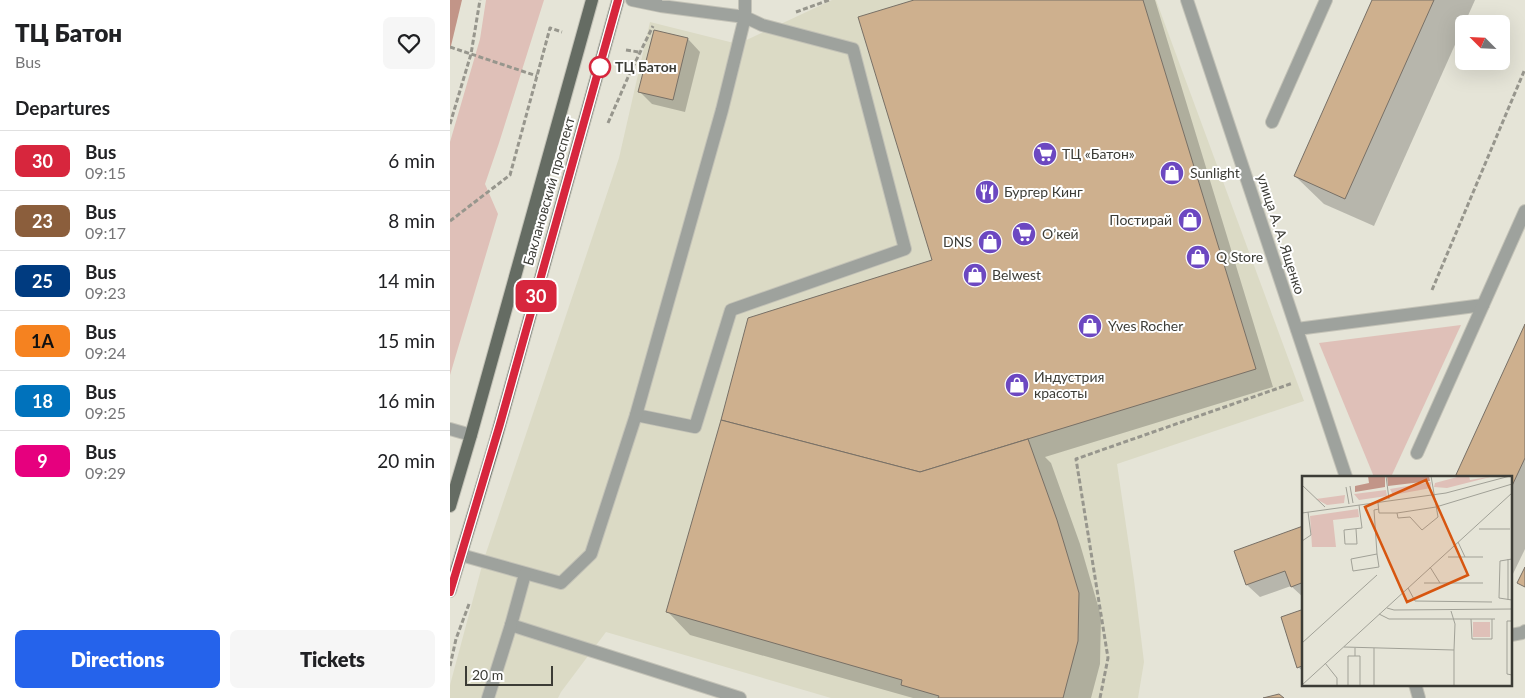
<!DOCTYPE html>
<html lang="en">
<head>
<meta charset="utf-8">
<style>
	body { margin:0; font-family:Lato,sans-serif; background:#f6f6f6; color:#202124; height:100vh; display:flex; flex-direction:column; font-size:19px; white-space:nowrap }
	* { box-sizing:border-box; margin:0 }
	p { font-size:16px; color:#757577 }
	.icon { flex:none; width:28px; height:28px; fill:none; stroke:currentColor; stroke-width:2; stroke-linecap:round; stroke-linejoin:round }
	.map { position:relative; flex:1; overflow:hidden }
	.panel { display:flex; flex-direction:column; background:#fff; width:450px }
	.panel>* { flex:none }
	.badge { padding:0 10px; border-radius:8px; font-size:18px; line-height:32px }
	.needle { width:32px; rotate:294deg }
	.fabs { position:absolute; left:1005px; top:15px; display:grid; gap:10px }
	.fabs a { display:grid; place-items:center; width:55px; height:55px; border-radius:8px; background:#fff; box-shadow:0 5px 20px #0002; font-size:25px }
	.scale { position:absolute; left:15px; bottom:12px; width:88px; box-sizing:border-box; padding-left:5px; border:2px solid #3c3c36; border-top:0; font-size:14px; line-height:18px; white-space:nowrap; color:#3c3c36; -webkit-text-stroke:4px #fff; paint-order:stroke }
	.map>.badge { position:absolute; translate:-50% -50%; box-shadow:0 0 0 2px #fff }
	h2 { padding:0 15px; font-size:19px; line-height:45px }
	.round { display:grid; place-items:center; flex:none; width:52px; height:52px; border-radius:8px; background:#f6f6f6 }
	.head { display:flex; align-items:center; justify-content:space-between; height:85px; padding:0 15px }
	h1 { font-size:24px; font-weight:800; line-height:38px }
	.action { display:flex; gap:10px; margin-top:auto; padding:10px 15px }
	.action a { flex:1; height:58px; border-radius:8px; background:#2563eb; color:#fff; font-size:20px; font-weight:800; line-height:58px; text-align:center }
	.action a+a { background:#f6f6f6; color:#202124 }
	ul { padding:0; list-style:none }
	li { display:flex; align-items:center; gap:15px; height:60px; padding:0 15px; border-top:1px solid #e0e0e0 }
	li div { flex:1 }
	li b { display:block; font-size:19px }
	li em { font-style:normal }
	li .badge { min-width:55px; font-weight:700; text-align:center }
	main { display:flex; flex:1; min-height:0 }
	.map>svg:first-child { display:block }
	.built { fill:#dbdac5 }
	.green { fill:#dfc0b8 }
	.forest { fill:#c29588 }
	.shadow { fill:#0003 }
	.building { fill:#ceb08e; stroke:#787066 }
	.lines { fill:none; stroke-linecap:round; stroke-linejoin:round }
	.service-casing { stroke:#c3c2b7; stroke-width:14 }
	.minor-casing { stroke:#c3c2b7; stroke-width:14 }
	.primary-casing { stroke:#c3c2b7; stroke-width:14 }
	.path { stroke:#97968d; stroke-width:3; stroke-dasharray:5 2.5; stroke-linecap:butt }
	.service { stroke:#9ea29d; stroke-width:12 }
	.minor { stroke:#9ea29d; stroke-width:12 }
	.primary { stroke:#656c63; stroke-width:12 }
	.line-casing { stroke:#fff; stroke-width:11 }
	.line { stroke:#d7263d; stroke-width:8 }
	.stop-dot { fill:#fff; stroke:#d7263d; stroke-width:2.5 }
	.labels { text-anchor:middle; stroke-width:4; stroke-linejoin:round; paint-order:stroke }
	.stop-label { font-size:14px; font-weight:bold; fill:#3c3c36; stroke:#fff; text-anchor:start }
	.poi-label { font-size:14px; fill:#3c3c36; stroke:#fff; text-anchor:start }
	.street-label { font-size:14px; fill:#3c3c36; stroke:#fff }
	.inset-road { fill:none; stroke:#a1a197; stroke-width:1 }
	.view { fill:#d75610; fill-opacity:0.15; stroke:#d75610; stroke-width:2.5 }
	.inset-edge { fill:none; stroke:#3c3c36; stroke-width:2.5 }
</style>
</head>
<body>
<main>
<section class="panel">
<div class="head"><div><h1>ТЦ Батон</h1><p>Bus</p></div><a class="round"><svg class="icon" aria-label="heart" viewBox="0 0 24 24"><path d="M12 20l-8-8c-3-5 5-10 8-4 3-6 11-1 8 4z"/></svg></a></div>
<h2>Departures</h2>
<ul>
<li><span class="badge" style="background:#d7263d;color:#fff">30</span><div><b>Bus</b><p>09:15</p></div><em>6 min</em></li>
<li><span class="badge" style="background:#8b5e3c;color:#fff">23</span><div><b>Bus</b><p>09:17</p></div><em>8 min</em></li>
<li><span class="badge" style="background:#003b80;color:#fff">25</span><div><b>Bus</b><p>09:23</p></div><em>14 min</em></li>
<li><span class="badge" style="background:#f58220;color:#111">1А</span><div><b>Bus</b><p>09:24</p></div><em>15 min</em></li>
<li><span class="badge" style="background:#0072bc;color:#fff">18</span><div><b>Bus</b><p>09:25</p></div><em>16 min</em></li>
<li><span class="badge" style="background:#e6007e;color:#fff">9</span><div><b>Bus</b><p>09:29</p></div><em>20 min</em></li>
</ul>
<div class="action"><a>Directions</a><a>Tickets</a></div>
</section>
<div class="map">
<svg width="1075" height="698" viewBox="0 0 1075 698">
	<rect width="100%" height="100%" fill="#e5e4d7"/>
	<polygon class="built" points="382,0 706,0 854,401 667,464 684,580 694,662 688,698 381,698 156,632 111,692 108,698 0,698 0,685 33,562 169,158 200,22 288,44"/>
	<g class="green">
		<polygon points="36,0 94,0 49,143 35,184 48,214 0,375 0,142 30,39"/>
		<polygon points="1011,325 941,477 924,477 869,343"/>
	</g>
	<polygon class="forest" points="0,0 12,0 0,50"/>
	<g class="shadow">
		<polygon points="468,0 705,0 823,387 595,457 601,463 630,544 651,616 650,664 641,698 463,698 240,635 218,612 484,261"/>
		<polygon points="923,0 1025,0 924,226 874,204 845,176"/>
		<polygon points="205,31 238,39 250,52 235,112 202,104 190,92"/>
		<polygon points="1075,327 1075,549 1061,578 1061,477"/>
		<polygon points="853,528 854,598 841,586 810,597 797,585"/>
		<polygon points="854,611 854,672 848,667"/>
	</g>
	<g class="building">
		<polygon points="464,0 693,0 806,369 470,472 271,420 298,318 482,260 408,17"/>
		<polygon points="922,0 984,0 895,199 844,176"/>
		<polygon points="204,30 238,38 223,100 188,92"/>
		<polygon points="1075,324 1075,458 1061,488 1061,477 1005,477"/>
		<polygon points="271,420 470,472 578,439 607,520 629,593 628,641 613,698 488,698 489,696 451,685 452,680 216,612"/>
		<polygon points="853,526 854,582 841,587 835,571 796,585 784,551"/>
		<polygon points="1075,567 1075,587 1067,583"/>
		<polygon points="854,609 854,665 847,668 831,617"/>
		<polygon points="829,694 834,698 813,698"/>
	</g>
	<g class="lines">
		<g class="service-casing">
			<g id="service">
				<polyline points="182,0 211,6 295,17 312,25 403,49 455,249 281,310 245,427 186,415"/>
				<polyline points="822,122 876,0"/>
				<polyline points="847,329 1033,305"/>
				<polyline points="0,429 21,435"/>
				<polyline points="967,453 1075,211"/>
				<polyline points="11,555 111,583 141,554 186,415 272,110 295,17 295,0"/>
				<polyline points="75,574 61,625 290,698"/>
				<polyline points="1061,635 1072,633 1075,631"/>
				<polyline points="38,698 61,625"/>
			</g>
		</g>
		<g class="minor-casing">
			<g id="minor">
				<polyline points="737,0 896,477"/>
				<polyline points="965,684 969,698"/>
			</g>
		</g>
		<g class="primary-casing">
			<g id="primary">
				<polyline points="0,506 21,435 142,0"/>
				<polyline points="0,591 45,442 168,0"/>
			</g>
		</g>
		<g class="path">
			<polyline points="346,12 379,0"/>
			<polyline points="0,47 87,76"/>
			<polyline points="176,50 189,52"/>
			<polyline points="158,123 179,75 203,26"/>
			<polyline points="0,124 21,54 30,0"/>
			<polyline points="0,221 60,175 100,28 112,32"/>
			<polyline points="982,290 1075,69"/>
			<polyline points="0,666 6,639 19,604"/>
			<polyline points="650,698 658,658 626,459 843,383"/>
		</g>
		<use href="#service" class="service"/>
		<use href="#minor" class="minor"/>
		<use href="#primary" class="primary"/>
	</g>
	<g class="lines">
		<g class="line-casing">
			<polyline id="line" points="0,592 50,424 168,0"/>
		</g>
		<use href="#line" class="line"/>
	</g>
	<defs>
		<g id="supermarket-disc" transform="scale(1.25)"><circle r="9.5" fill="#6c48c1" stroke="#fff"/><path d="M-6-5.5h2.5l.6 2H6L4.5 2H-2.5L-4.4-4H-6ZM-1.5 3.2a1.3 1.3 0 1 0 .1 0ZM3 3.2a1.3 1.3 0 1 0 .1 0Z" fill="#fff"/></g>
		<g id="shop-disc" transform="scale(1.25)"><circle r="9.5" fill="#6c48c1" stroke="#fff"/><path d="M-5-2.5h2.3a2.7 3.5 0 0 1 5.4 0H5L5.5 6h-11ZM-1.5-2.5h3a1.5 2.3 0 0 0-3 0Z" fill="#fff"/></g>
		<g id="restaurant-disc" transform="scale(1.25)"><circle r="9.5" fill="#6c48c1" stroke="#fff"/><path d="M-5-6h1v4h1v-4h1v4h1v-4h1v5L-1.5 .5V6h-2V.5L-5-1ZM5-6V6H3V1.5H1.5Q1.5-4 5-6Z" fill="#fff"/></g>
	</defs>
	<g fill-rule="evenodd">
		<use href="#supermarket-disc" x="595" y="154"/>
		<use href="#shop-disc" x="722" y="173"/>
		<use href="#restaurant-disc" x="537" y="192"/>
		<use href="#shop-disc" x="740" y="220"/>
		<use href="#supermarket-disc" x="574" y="234"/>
		<use href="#shop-disc" x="540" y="242"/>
		<use href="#shop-disc" x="748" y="257"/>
		<use href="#shop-disc" x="525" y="275"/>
		<use href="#shop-disc" x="640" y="326"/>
		<use href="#shop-disc" x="567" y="385"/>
	</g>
	<circle class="stop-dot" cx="150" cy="67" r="10"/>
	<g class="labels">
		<g class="stop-label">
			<text x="165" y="72">ТЦ Батон</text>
		</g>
		<g class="poi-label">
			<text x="612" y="159">ТЦ «Батон»</text>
			<text x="740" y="178">Sunlight</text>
			<text x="554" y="197">Бургер Кинг</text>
			<text x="722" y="225" text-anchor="end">Постирай</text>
			<text x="592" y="239">О’кей</text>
			<text x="522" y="247" text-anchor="end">DNS</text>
			<text x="766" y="262">Q Store</text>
			<text x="542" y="280">Belwest</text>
			<text x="658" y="331">Yves Rocher</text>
			<text x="584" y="382">Индустрия<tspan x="584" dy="16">красоты</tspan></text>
		</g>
		<g class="street-label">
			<text transform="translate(99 191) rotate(-74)" y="5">Баклановский проспект</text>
			<text transform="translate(831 234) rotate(72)" y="5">улица А. А. Ященко</text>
		</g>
	</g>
	<g transform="translate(852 476)">
		<rect width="210" height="210" fill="#e5e4d7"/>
		<path d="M159,0H167L168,4L192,0L145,12L132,11L133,7ZM129,6V12L91,19L88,13ZM84,14L85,20L57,24L52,18ZM43,19L42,27L25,29L14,23ZM56,33L57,41L31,44L34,71H10L8,40ZM171,146H188V161H171Z" fill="#dfc0b8"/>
		<path d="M66,0H83V11L53,16V10L67,7ZM85,0H127L128,5L86,10Z" fill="#c29588"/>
		<path class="inset-road" d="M84,0L87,23M0,9L23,31M48,10L51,27M44,11L47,28M76,27L77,37H95L134,31L210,8M0,37L144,17L208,0M95,37L96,42L108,41L120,54L136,41L129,0M54,53L55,68H43L42,54L60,52L57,29M177,53H208M0,65L9,59L6,36M156,66L163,81M75,78L77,91L51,95L49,83L75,78L72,34L77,33M146,81H181M210,83L198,85L197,122L210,124M128,91L138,107M122,107H181M106,112L113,125L190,126M206,124V83M85,132L92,134L210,133M77,138L87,143H193M169,143L170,163H190V143M210,145H205V198L210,199M0,167L75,99M42,171L152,174L153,148L149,135M53,172V180H58V210M72,172V210M23,187L35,202V210M0,209L210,17M46,210V180H53M152,210V174"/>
		<path class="view" d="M124,4L166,99L105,126L63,31Z"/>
		<rect width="210" height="210" class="inset-edge"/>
	</g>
</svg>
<div class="fabs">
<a><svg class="needle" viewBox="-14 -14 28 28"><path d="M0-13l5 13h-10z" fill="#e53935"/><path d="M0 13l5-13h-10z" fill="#757577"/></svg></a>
</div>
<div class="scale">20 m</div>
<b class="badge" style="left:86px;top:296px;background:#d7263d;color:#fff">30</b>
</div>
</main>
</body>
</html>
